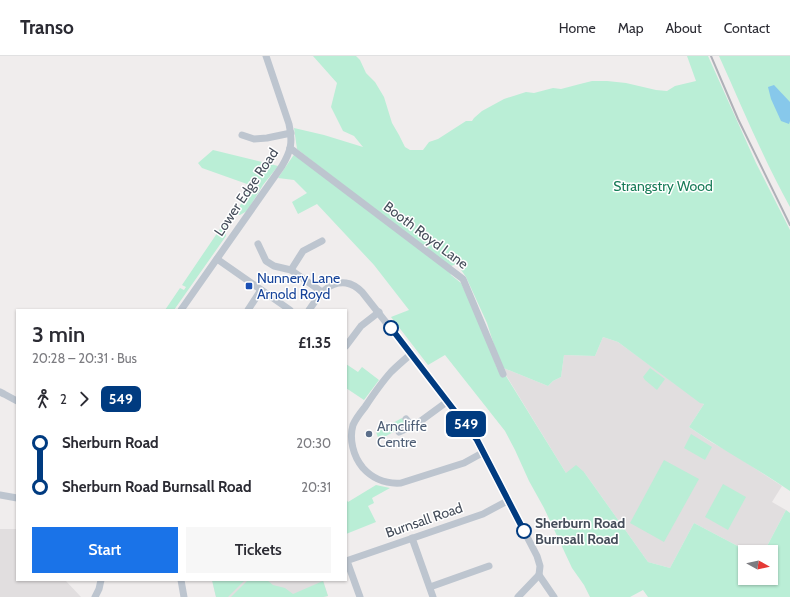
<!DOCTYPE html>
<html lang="en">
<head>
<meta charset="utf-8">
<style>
	body { margin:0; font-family:Cabin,sans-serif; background:#f7f7f7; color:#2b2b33; height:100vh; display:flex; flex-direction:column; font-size:15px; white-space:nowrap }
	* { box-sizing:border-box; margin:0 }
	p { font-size:13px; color:#7c7c81 }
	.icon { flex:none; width:22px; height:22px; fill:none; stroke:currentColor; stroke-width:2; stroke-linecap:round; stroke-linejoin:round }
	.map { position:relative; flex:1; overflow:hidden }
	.sheet { position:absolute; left:16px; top:253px; width:331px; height:272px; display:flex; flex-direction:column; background:#fff; border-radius:0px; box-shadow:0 1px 3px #0004 }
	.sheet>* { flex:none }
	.badge { padding:0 8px; border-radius:6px; font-size:14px; line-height:26px }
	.needle { width:26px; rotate:98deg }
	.controls { position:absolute; left:738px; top:489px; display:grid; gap:8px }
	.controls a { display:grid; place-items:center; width:40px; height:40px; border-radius:0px; background:#fff; box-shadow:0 1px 3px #0004; font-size:20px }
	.map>.badge { position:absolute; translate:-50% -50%; box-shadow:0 0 0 2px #fff }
	.legs { display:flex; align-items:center; gap:6px; height:44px; padding:0 16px; font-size:13px }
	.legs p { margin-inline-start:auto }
	.head { display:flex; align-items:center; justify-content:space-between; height:68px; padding:0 16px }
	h1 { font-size:22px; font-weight:600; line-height:30px }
	.button { display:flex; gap:8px; margin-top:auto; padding:8px 16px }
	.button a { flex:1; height:46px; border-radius:0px; background:#1a73e8; color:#fff; font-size:16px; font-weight:600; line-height:46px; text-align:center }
	.button a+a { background:#f7f7f7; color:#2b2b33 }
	ul { padding:0 16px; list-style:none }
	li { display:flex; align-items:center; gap:14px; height:44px; font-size:15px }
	li i { display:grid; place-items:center; width:6px; height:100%; margin:0 5px; background:currentColor }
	li i::after { content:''; width:10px; height:10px; margin:-5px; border:3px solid; border-radius:50%; background:#fff }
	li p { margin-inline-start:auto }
	li:first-child i { background:linear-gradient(#0000 50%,currentColor 0) }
	li:last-child i { background:linear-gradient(currentColor 50%,#0000 0) }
	header { display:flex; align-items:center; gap:24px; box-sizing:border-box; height:56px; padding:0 20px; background:#fff; border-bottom:1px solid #e1e1e2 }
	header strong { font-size:19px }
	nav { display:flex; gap:22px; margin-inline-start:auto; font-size:14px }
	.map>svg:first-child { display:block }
	.education { fill:#e1dedf }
	.green { fill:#baeed6 }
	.water { fill:#87c8eb }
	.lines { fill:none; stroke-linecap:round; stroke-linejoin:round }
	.minor { stroke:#bdc5cf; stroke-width:7 }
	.rail { stroke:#afb1b8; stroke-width:2 }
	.line-1-casing { stroke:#fff; stroke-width:9 }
	.line-1 { stroke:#003b80; stroke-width:6 }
	.transit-dot { fill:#1a4fb4; stroke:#fff; stroke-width:1.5 }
	.stop-1-dot { fill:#fff; stroke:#003b80; stroke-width:2 }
	.service-dot { fill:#5c6f8a; stroke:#fff; stroke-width:1.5 }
	.labels { text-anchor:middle; stroke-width:3; stroke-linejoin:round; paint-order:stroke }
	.park-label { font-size:14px; fill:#177b57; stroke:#fff }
	.street-label { font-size:14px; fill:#454d5a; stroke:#fff }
	.transit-label { font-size:14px; fill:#164399; stroke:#fff; text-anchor:start }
	.service-label { font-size:14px; fill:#4e5e75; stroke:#fff; text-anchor:start }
	.stop-label { font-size:14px; font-weight:bold; fill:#454d5a; stroke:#fff; text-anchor:start }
</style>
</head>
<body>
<header>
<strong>Transo</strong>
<nav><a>Home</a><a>Map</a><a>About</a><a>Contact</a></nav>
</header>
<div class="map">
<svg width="790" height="541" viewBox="0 0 790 541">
	<rect width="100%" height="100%" fill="#f0eded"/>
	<g class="education">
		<polygon points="603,281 618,286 700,346 704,348 689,371 711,386 733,398 782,430 772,446 786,454 764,496 749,496 694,467 670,512 648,506 584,416 566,417 501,311 548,330 553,325 561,321 564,299 595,300"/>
		<polygon points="0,473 17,473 17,524 65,524 81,541 0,541"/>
		<polygon points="212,524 323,524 328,540 323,541 216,541"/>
	</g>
	<g class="green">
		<path d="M313,0H356L360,4L366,17L375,26L384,41L392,67L399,79L405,91L410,94H423L429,86L438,83L466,65H472L474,62L482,55L504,43L526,36L534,37L553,32L561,33L580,28L592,25H607L626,27L656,34L667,35L675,30L696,25L687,0H708L756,107L790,174V435C757,412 722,394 689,371L704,348L700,347L618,286L603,281L595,300L564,299L561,321L553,325L548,330L501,311L487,267L466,221L457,208L448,211L451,219L461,227L477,260L497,312L506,320L566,417L576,409L584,416L648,506L670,512L694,467L749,496H753H745V522H771V496H764L786,454L790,457V541H648L643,534L630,541H590L584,529L572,512L544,452L529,425L515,394L505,375L445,299L428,309L391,261L409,254L374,209L317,148L298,158L292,146L307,137L294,124L278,122L293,100L295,98L353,143L365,151V149L361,145V143L297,93L294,72L324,79L363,91L354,80L343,75L331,51L337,27Z"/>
		<path d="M719,0H790V151C763,102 742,51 719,0Z"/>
		<polygon points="213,94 278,110 263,129 247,155 240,159 235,159 243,144 247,128 202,112 198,107"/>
		<polygon points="224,167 226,172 226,180 174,254 165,254 180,232 184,234 186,231 182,229"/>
		<polygon points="346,308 358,316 362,311 379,324 364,344 346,332"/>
		<polygon points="650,312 665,323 657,334 645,324 643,321"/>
		<polygon points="402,362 403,363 405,367 395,375 379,384 376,376"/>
		<polygon points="691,378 712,391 705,404 684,392"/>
		<polygon points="664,404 699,423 664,486 630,467"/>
		<polygon points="723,428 746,441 728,474 705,461"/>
		<polygon points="376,429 390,432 372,442 374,447 368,450 376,466 346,478 346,443 348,446"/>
		<polygon points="212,524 245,524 228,541 216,541"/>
		<polygon points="248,524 267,524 273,529 285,532 293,538 323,525 328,540 323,541 231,541"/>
	</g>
	<polygon class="water" points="774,29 790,46 790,65 789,68 781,65 771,43 768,31"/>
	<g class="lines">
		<g class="minor">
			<polyline points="242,79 254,83 267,82 291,77"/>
			<polyline points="290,92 463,223 503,318"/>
			<polyline points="258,188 266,205 274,210 291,214 322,236"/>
			<polyline points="217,203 290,254"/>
			<polyline points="291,214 303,195 322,185"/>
			<path d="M181,254L282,110C291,95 293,86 289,68L266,0"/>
			<polyline points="248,254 261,234"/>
			<path d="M309,254C318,241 327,225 346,227C353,228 357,231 362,236L448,345L477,384L537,500L540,510L539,519L554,541"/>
			<polyline points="346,290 361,270 379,256"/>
			<path d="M411,298C404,304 397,310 391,316C381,327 373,339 365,351C361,356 356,362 353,369C349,383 353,400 363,412C373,423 387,428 401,427L464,407L484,396"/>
			<polyline points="0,336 4,338 17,345"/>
			<polyline points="406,363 412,370"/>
			<polyline points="399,376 418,367 448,345"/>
			<polyline points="0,439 17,442"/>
			<polyline points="412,482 433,541"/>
			<polyline points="346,505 483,458 509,444"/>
			<polyline points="347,505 360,541"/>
			<polyline points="181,524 184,541"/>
			<polyline points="430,531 489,510"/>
			<polyline points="95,541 99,533 101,524"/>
			<polyline points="518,541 539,519"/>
		</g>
		<polyline class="rail" points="711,0 738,63 790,169"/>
	</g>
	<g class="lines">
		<g class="line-1-casing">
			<polyline id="line-1" points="391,272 477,384 524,475"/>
		</g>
		<use href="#line-1" class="line-1"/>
	</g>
	<rect class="transit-dot" x="245" y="226" width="8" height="8" rx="2"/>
	<g class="stop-1-dot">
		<circle cx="391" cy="272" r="7"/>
		<circle cx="524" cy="475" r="7"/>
	</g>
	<circle class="service-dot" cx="369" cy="378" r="4"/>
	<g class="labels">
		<g class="park-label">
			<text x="663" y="135">Strangstry Wood</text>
		</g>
		<g class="street-label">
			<text transform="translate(246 136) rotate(-56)" y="5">Lower Edge Road</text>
			<text transform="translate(426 179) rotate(37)" y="5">Booth Royd Lane</text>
			<text transform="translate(424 464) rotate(-19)" y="5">Burnsall Road</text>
		</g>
		<g class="transit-label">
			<text x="257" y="227">Nunnery Lane<tspan x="257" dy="16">Arnold Royd</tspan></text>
		</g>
		<g class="service-label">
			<text x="377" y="375">Arncliffe<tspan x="377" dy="16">Centre</tspan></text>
		</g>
		<g class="stop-label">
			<text x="535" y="472">Sherburn Road<tspan x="535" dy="16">Burnsall Road</tspan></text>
		</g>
	</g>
</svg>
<div class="controls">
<a><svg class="needle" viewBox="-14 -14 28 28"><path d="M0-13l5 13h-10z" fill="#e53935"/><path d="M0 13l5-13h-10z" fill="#7c7c81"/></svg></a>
</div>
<b class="badge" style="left:466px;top:368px;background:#003b80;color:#fff">549</b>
<section class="sheet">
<div class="head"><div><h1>3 min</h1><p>20:28 – 20:31 · Bus</p></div><b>£1.35</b></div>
<div class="legs"><svg class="icon" aria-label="walk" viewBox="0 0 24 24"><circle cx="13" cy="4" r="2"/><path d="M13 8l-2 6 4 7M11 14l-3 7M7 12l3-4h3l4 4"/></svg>2<svg class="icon" aria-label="forward" viewBox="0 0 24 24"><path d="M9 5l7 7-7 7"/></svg><b class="badge" style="background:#003b80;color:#fff">549</b></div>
<ul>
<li><i style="color:#003b80"></i><b>Sherburn Road</b><p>20:30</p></li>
<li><i style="color:#003b80"></i><b>Sherburn Road Burnsall Road</b><p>20:31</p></li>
</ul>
<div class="button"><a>Start</a><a>Tickets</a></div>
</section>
</div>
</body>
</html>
